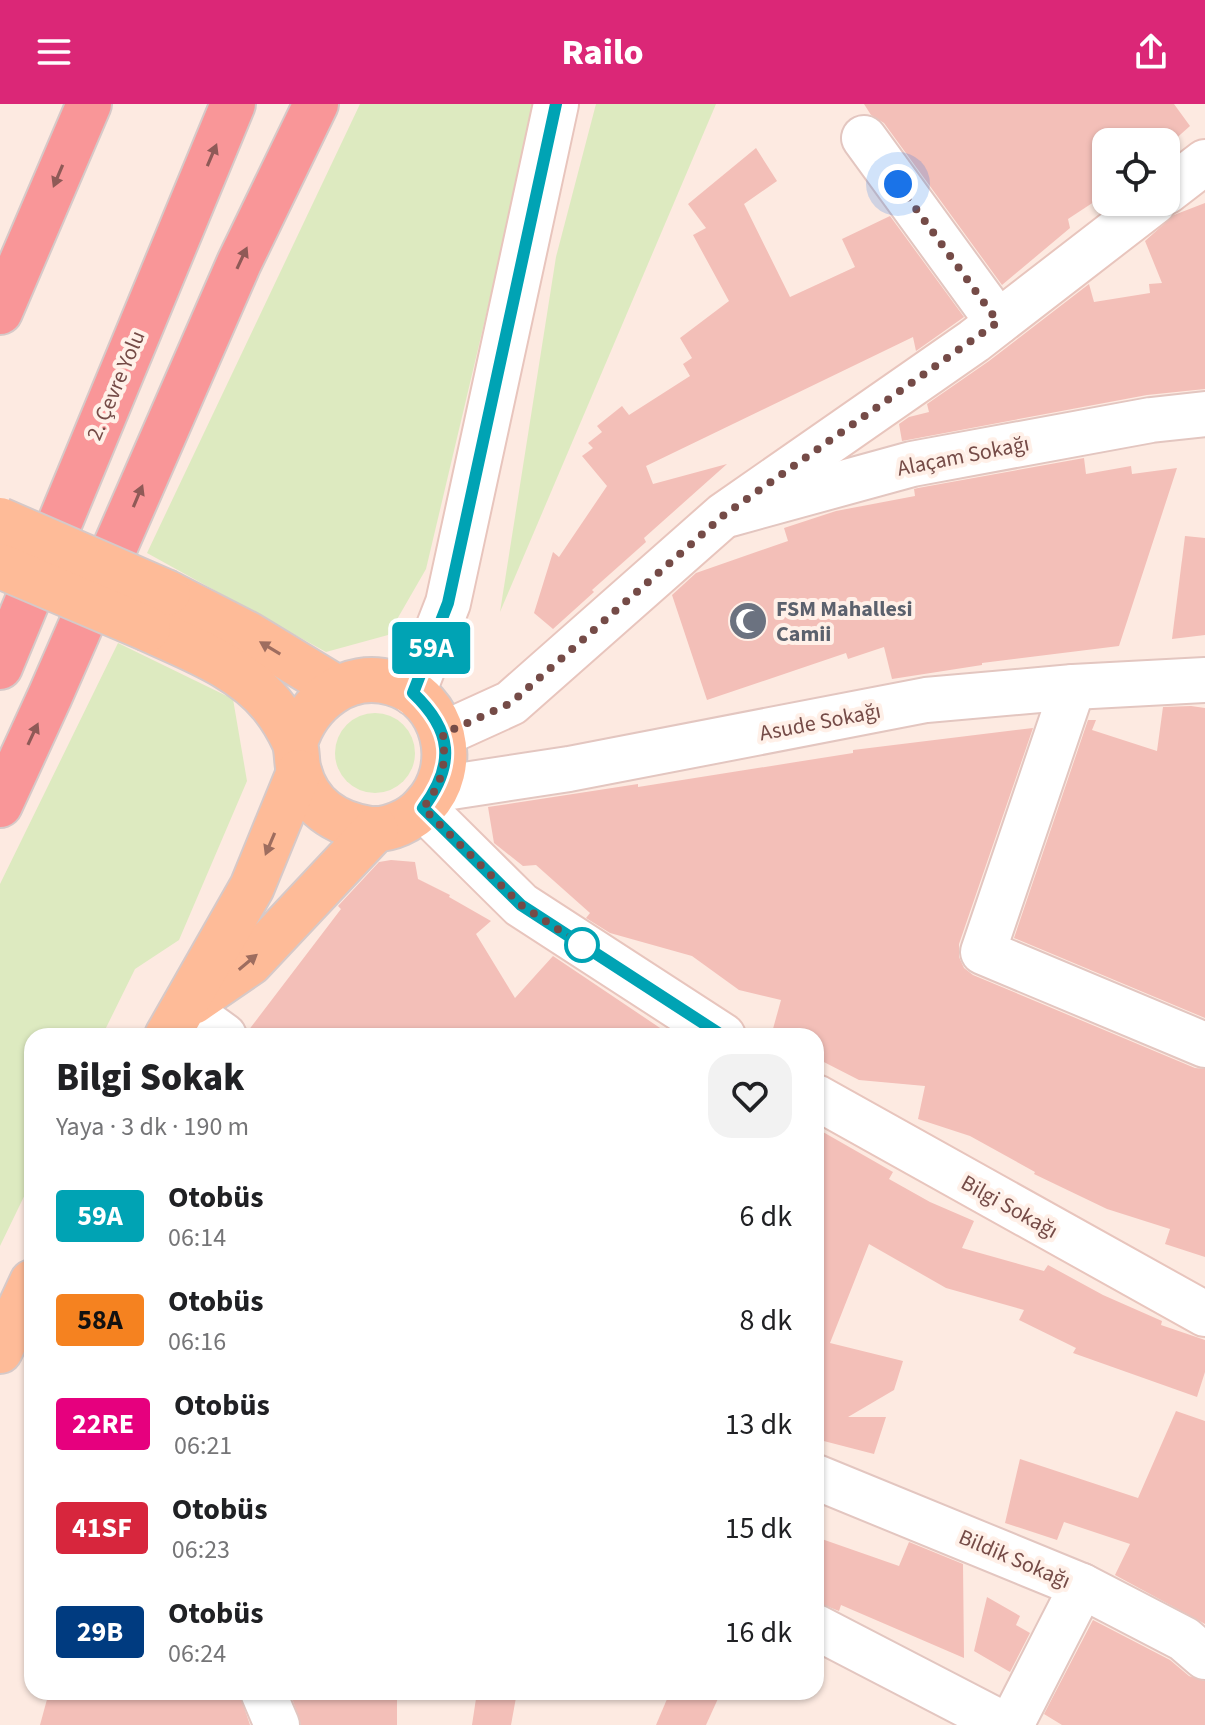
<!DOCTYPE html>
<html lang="tr">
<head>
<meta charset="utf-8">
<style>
	body { margin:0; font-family:"Source Sans 3",sans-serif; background:#f2f2f2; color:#202124; height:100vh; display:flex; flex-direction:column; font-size:30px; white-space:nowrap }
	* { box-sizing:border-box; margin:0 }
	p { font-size:26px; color:#757577 }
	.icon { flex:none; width:44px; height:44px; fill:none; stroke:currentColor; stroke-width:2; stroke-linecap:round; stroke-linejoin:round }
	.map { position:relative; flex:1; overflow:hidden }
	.details { position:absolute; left:24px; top:924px; width:800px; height:672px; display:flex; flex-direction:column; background:#fff; border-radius:24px; box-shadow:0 2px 6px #0004 }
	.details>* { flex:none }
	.badge { padding:0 16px; border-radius:6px; font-size:28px; line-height:52px }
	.controls { position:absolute; left:1092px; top:24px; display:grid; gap:16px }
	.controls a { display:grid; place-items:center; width:88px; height:88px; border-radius:16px; background:#fff; box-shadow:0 2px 6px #0004; font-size:40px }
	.you { position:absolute; width:40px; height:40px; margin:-20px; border:6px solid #fff; border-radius:50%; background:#1a73e8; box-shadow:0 0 0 12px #1a73e833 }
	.map>.badge { position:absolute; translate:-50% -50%; box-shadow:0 0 0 4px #fff }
	.round { display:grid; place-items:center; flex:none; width:84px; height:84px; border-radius:24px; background:#f2f2f2 }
	.headline { display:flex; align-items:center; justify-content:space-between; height:136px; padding:0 32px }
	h1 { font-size:38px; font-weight:800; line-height:60px }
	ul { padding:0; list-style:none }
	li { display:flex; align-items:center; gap:24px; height:104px; padding:0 32px }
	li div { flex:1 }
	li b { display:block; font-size:30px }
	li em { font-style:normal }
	li .badge { min-width:88px; font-weight:700; text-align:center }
	header { display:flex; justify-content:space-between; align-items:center; height:104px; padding:0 32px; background:#db2777; color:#fff; font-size:36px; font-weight:800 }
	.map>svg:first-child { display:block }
	.green { fill:#ddeac0 }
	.building { fill:#f3bfb8 }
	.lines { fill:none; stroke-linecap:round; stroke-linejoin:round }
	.street-casing { stroke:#e3c6c0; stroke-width:48 }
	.secondary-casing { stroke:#e8c5bd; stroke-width:48 }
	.primary-casing { stroke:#d6c9c8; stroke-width:48 }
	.highway-casing { stroke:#d6c9c8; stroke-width:48 }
	.street { stroke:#fff; stroke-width:44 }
	.secondary { stroke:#fff; stroke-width:44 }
	.primary { stroke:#febb98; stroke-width:44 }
	.highway { stroke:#f99698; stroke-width:44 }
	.primary-bridge-casing { stroke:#d6c9c8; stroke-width:48; stroke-linecap:butt }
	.primary-bridge { stroke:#febb98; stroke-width:44 }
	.oneway { fill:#8f5a57 }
	.oneway2 { fill:#9e6d5f }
	.line-casing { stroke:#fff; stroke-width:18 }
	.line { stroke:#00a3b4; stroke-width:12 }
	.walk { stroke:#754b47; stroke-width:8; stroke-dasharray:0 14.4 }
	.stop-dot { fill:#fff; stroke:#00a3b4; stroke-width:4 }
	.labels { text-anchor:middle; stroke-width:8; stroke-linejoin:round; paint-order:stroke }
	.street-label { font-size:22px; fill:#754b47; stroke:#fff0e8 }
	.worship-label { font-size:22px; font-weight:bold; fill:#5b616d; stroke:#fff0e8; text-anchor:start }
</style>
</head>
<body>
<header><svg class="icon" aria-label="menu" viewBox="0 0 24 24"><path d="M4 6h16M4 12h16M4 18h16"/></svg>Railo<svg class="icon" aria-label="share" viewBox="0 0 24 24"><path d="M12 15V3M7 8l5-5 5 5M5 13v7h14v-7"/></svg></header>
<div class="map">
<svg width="1205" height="1621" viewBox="0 0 1205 1621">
	<rect width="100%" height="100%" fill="#fdeae1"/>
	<g class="green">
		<polygon points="360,0 536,0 426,465 388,531 326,548 147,449"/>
		<polygon points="596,0 716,0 500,508 556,153"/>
		<polygon points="118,539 233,595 247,677 179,836 135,865 102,932 32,932 32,1076 0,1142 0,780"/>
		<circle cx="375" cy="649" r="40"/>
	</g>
	<g class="building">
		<polygon points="864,0 1174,0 1190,22 1172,38 1106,38 1106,90 1068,115 1070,124 1002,181 884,19 871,11"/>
		<polygon points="756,44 777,77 744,100 790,193 855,163 842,135 890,112 964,213 916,247 913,233 646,362 653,380 727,360 644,434 646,438 592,486 594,488 553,525 534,509 553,448 559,453 607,382 582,352 593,344 588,339 602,328 597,322 622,302 629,311 690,272 683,260 692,254 680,234 729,197 693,131 706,124 688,100"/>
		<polygon points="1205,99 1205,285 1147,291 902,337 899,320 909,313 929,308 927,300 989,257 1089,180 1094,198 1150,189 1149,180 1162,179 1145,137 1174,111"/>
		<polygon points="1084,354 1086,370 1131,362 1132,370 1177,364 1119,542 982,559 982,561 892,575 884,543 848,555 846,549 707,596 672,491 696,469 788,437 784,424 836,407 915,392 914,385 918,384"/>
		<polygon points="1185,432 1205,434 1205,531 1172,535"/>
		<polygon points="1191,602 1205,604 1205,914 1014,834 1088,616 1096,616 1092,626 1157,647 1163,603"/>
		<polygon points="1033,624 959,840 959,853 964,864 973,871 1195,964 1205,965 1205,1153 1165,1140 1170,1125 1107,1105 1034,1070 1035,1068 970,1032 918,1015 925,982 859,976 816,954 816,932 771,932 781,896 739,886 692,852 610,829 586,814 590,809 536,761 523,762 494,739 488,703 638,680 638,683 853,649 853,646"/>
		<polygon points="391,756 415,758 418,775 450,791 449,793 491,817 476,830 515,894 553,852 672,932 249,932 248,927 341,805 338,802 379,758"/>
		<polygon points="816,1024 893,1068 889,1075 930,1098 974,1117 962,1144 1044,1167 1048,1161 1103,1191 1162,1217 1161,1221 1205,1236 1205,1268 1197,1293 1073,1249 1076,1244 1019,1216 1024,1206 946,1184 869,1140 830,1239 903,1257 894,1286 848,1313 886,1313 874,1350 816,1335"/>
		<polygon points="1176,1307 1205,1317 1205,1520 1115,1471 1130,1440 1064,1418 1057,1436 1005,1419 1020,1355 1138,1394"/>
		<polygon points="816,1433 899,1462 909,1438 963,1460 964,1554 841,1501 839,1507 816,1498"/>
		<polygon points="987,1493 1020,1512 1016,1521 1030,1529 1010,1568 974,1547"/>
		<polygon points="1093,1516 1170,1556 1189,1572 1205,1577 1205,1621 1062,1621 1044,1610"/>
		<polygon points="49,1588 239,1588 250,1621 40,1621"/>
		<polygon points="477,1588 517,1588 511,1621 472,1621"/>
		<polygon points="670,1588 721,1588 706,1621 656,1621"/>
		<polygon points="291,1591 397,1593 397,1621 301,1621"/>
	</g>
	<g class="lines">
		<g class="street-casing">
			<g id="street">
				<polyline points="864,34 998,218"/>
				<polyline points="730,410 912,360 1151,316 1205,310"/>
				<polyline points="1073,583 983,848 1205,941"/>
				<polyline points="438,685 569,665 926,596 1073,583 1205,576"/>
				<polyline points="184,903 224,932"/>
				<polyline points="816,1373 1082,1482 1184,1535 1205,1553"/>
				<polyline points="816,1523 1005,1621"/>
				<polyline points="263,1588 277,1621"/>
				<polyline points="1011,1621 1082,1482"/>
			</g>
		</g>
		<g class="secondary-casing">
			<g id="secondary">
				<polyline points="1166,88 1205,58"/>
				<polyline points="413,589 448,499 556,0"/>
				<polyline points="443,630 511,599 724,411 974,237 1154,98"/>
				<polyline points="423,704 521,801 723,932"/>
				<polyline points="816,993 1205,1210"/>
			</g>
		</g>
		<g class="primary-casing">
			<g id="primary">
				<polyline points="168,489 248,530 337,584"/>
				<path d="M148,525C191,545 241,563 272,601C280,611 289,626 294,637C298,647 296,658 299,667C308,702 336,720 370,725C389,727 412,716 424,702C461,664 446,594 392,579C347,566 308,598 295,639"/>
				<polyline points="193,898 250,859 376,725"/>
				<polyline points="167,932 252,783 299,668"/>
				<polyline points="0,1247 32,1178"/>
			</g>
		</g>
		<g class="highway-casing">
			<g id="highway">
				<polyline points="0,208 89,0"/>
				<polyline points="0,563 233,0"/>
				<polyline points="0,701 50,592 239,159 316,0"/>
			</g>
		</g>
		<use href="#street" class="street"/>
		<use href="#secondary" class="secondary"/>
		<use href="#primary" class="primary"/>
		<use href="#highway" class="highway"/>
		<g class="primary-bridge-casing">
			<g id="primary-bridge">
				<polyline points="0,416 168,489"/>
				<polyline points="0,462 148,525"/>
			</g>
		</g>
		<use href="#primary-bridge" class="primary-bridge"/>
	</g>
	<defs><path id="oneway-solid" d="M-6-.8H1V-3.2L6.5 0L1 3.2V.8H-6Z" transform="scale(2)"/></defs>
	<g class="oneway">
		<use href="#oneway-solid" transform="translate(212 51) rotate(-67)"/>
		<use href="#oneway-solid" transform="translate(58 72) rotate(113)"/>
		<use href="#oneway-solid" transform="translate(242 154) rotate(-65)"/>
		<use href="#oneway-solid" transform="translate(138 392) rotate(-67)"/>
		<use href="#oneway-solid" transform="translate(33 630) rotate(-65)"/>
	</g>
	<g class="oneway2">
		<use href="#oneway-solid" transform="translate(270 544) rotate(-149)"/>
		<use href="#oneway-solid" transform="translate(270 740) rotate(113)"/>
		<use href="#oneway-solid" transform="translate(248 858) rotate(-40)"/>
	</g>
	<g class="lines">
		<g class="line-casing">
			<path id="line" d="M556,0L448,499L413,589C452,626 456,660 423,704L521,801L723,932"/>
		</g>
		<use href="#line" class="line"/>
		<path class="walk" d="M582,841L521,801L423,704C443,678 446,662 443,630L511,599L724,411L998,218L898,80"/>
	</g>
	<defs>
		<g id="mosque-disc" transform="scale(2)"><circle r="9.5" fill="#6b7280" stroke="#fff0e8"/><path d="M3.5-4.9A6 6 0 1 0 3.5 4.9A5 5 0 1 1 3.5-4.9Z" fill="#fff"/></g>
	</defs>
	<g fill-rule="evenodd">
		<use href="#mosque-disc" x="748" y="517"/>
	</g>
	<circle class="stop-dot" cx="582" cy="841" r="16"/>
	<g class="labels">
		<g class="street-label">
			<text transform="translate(115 281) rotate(-67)" y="8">2. Çevre Yolu</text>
			<text transform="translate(963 351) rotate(-11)" y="8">Alaçam Sokağı</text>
			<text transform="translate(820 617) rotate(-11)" y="8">Asude Sokağı</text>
			<text transform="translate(1010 1102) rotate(29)" y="8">Bilgi Sokağı</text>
			<text transform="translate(1015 1454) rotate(23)" y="8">Bildik Sokağı</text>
		</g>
		<g class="worship-label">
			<text x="776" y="512">FSM Mahallesi<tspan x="776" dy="25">Camii</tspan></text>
		</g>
	</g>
</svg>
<div class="controls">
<a><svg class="icon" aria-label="locate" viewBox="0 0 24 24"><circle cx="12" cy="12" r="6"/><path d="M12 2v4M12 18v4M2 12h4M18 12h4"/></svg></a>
</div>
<div class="you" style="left:898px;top:80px"></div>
<b class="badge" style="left:431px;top:544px;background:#00a3b4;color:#fff">59A</b>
<section class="details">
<div class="headline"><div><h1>Bilgi Sokak</h1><p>Yaya · 3 dk · 190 m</p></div><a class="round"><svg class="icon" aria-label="heart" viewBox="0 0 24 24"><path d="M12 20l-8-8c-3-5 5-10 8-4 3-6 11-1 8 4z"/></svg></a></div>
<ul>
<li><span class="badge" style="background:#00a3b4;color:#fff">59A</span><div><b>Otobüs</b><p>06:14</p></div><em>6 dk</em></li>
<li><span class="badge" style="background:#f58220;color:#111">58A</span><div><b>Otobüs</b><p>06:16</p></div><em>8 dk</em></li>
<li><span class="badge" style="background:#e6007e;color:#fff">22RE</span><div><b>Otobüs</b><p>06:21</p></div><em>13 dk</em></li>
<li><span class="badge" style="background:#d7263d;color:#fff">41SF</span><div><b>Otobüs</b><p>06:23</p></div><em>15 dk</em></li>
<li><span class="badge" style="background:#003b80;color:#fff">29B</span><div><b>Otobüs</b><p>06:24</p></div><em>16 dk</em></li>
</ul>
</section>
</div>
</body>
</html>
